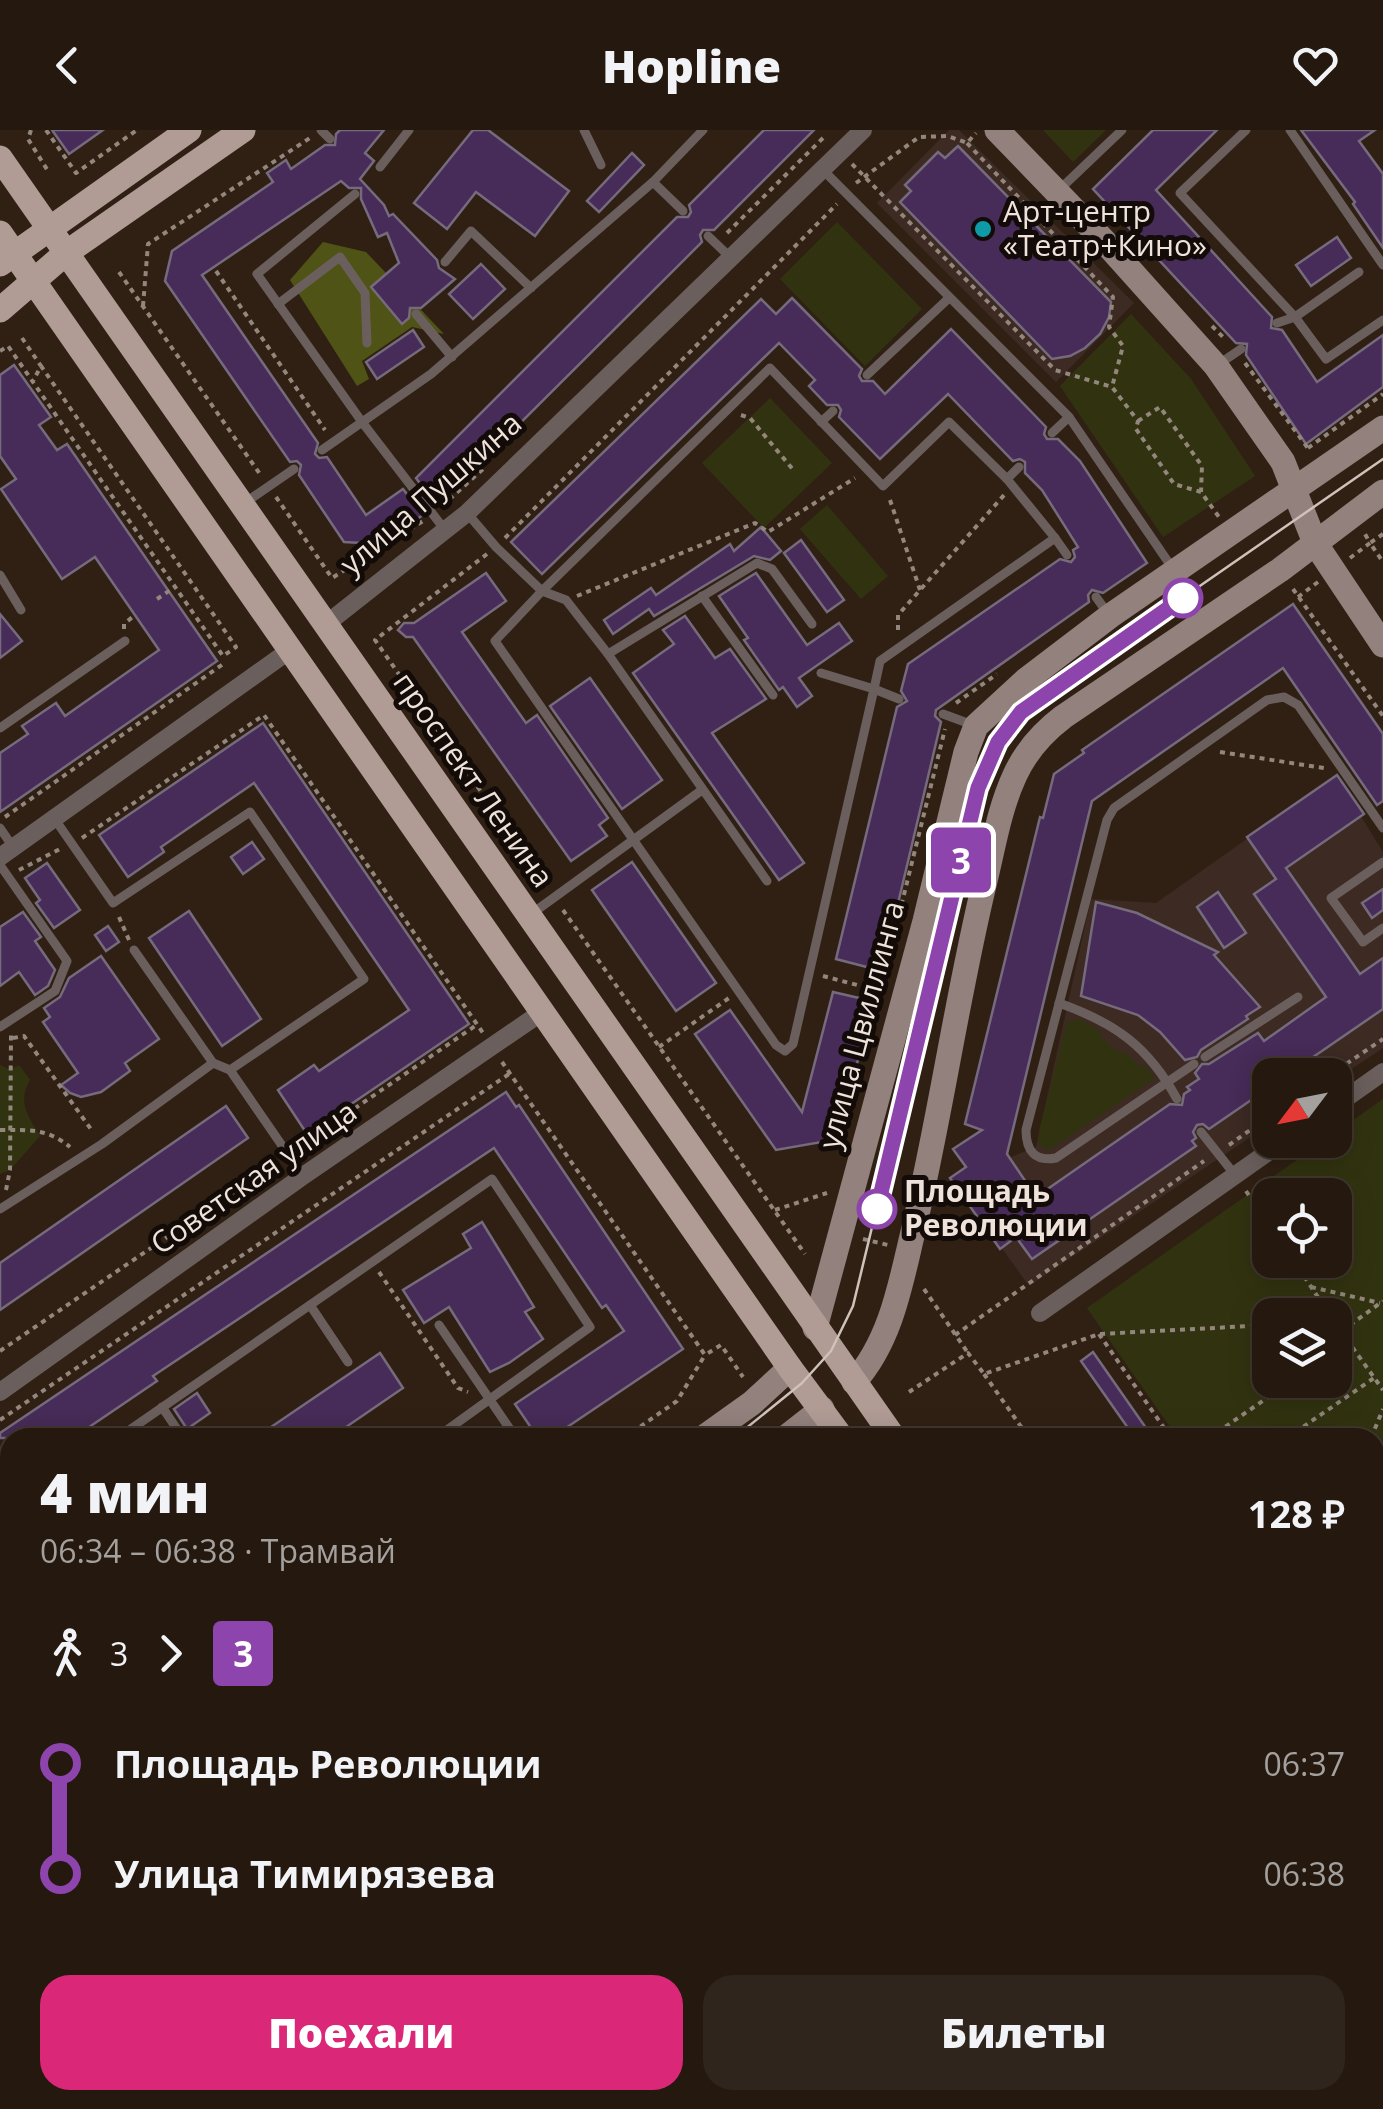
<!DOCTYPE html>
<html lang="ru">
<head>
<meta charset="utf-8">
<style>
	body { margin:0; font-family:"Open Sans",sans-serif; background:#30251d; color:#f1f3f6; height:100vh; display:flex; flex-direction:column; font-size:38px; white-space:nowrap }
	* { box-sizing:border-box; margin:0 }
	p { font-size:32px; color:#a3a09e }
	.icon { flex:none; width:55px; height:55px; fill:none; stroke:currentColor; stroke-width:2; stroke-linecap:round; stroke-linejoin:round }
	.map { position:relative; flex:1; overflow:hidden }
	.side { position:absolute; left:0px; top:1298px; width:1385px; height:682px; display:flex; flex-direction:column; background:#24180f; border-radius:30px 30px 0 0; box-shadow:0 5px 25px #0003,0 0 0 2px #41372f }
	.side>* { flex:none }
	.badge { padding:0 20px; border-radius:8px; font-size:35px; line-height:65px }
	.needle { width:65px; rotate:238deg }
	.controls { position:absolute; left:1252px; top:928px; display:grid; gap:20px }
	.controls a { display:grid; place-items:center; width:100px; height:100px; border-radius:20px; background:#24180f; box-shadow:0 5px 25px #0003,0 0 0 2px #41372f; font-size:50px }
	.map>.badge { position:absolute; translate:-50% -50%; box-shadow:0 0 0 5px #fff }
	.legs { display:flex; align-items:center; gap:15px; height:110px; padding:0 40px; font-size:32px }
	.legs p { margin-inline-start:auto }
	.headline { display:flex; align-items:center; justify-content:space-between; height:170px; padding:0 40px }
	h1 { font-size:55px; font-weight:800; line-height:75px }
	.action { display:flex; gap:20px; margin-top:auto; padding:20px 40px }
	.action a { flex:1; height:115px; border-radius:30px; background:#db2777; color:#fff; font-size:40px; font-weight:800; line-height:115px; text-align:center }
	.action a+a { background:#30251d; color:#f1f3f6 }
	ul { padding:0 40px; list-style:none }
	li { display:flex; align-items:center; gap:35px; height:110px; font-size:38px }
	li i { display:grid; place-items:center; width:15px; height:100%; margin:0 12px; background:currentColor }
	li i::after { content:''; width:25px; height:25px; margin:-12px; border:8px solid; border-radius:50%; background:#24180f }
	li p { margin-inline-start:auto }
	li:first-child i { background:linear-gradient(#0000 50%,currentColor 0) }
	li:last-child i { background:linear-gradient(currentColor 50%,#0000 0) }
	header { display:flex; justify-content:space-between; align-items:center; height:130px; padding:0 40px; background:#24180f; font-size:45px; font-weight:800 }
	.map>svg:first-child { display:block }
	.commercial { fill:#3c2a23 }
	.green { fill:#313310; fill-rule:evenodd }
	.forest { fill:#4f5315 }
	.building { fill:#472b58; stroke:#766a7d; stroke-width:2.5 }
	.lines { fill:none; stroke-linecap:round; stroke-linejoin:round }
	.path { stroke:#93867c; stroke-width:4; stroke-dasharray:5 5; stroke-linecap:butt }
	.lane { stroke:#6a5f5c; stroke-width:9 }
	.street { stroke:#6a5f5c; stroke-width:18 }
	.secondary { stroke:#92817c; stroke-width:25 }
	.primary { stroke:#b09b95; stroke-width:25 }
	.tram { stroke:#cec2ba; stroke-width:2.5 }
	.line-1-casing { stroke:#fff; stroke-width:22 }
	.line-1 { stroke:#8e44ad; stroke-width:15 }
	.culture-dot { fill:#0f9aa8; stroke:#120b07; stroke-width:4 }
	.stop-1-dot { fill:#fff; stroke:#8e44ad; stroke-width:5 }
	.labels { text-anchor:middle; stroke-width:10; stroke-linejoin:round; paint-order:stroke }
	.poi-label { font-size:30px; fill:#eee2db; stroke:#120b07; text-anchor:start }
	.street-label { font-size:30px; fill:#eee2db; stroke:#120b07 }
	.stop-label { font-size:30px; font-weight:bold; fill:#eee2db; stroke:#120b07; text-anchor:start }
</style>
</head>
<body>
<header><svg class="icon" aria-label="back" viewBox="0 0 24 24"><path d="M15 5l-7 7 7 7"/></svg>Hopline<svg class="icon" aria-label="heart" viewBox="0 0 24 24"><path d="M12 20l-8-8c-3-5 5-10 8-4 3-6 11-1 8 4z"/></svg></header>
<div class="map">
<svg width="1383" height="1979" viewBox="0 0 1383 1979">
	<rect width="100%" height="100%" fill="#302014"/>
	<g class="commercial">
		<polygon points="949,0 959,0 1134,173 1056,252 877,73"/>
		<polygon points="1336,646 1383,722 1383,918 1335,950 1335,945 1270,945 1270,994 1029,1156 953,1050 1036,1017 1091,769 1156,773"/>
		<polygon points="1383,1610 1383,1719 1375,1707 1375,1615"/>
		<polygon points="1375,1789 1383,1790 1383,1973 1375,1961"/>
		<polygon points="876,1970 1307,1970 1313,1979 862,1979"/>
	</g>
	<g class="green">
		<polygon points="1043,0 1106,0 1073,32"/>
		<polygon points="837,92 922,179 865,236 780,149"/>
		<polygon points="1131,184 1191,249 1255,346 1163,407 1060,256"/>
		<polygon points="770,268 832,333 764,398 702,333"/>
		<polygon points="827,375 888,446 861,469 800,399"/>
		<polygon points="1080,889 1102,902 1100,906 1120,923 1124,921 1141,938 1145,935 1155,948 1048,1021 1038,1013 1039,1001 1067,892"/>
		<path d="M0,935L10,940L19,935L30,950C17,972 28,986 40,1006L10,1040L0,1044Z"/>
		<path d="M1383,969V1490L1375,1496V1308L1177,1307L1087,1178L1325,1010H1335V1003ZM1270,1065H1335V1130H1270ZM1335,1185V1250H1270V1185Z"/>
		<polygon points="0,1486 10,1500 10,1876 0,1861"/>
		<polygon points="75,1970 333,1970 339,1979 81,1979"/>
	</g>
	<polygon class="forest" points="323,112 366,122 444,204 412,197 362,231 369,249 357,256 290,150"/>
	<g class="building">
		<polygon points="52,0 103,0 69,24"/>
		<polygon points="340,0 384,0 365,23 374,31 360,49 384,75 389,86 393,84 437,130 439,138 455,149 421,178 410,178 409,188 402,194 371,157 399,133 387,103 378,107 361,69 361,58 349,58 341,51 202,145 318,313 315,324 319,328 327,327 366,385 403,359 423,385 380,414 344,412 299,345 301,335 297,331 290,332 165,151 172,121 273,52 267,43 286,30 291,39 325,15 335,15 336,4"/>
		<polygon points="473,0 488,0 569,61 535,106 476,62 447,99 414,73"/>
		<polygon points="764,0 814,0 714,100 703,100 700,105 702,112 437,376 416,348 677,87 688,87 691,82 689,75"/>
		<polygon points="1153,0 1217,0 1156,60 1272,187 1271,198 1282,200 1317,252 1383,205 1383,257 1306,314 1246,225 1247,214 1236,213 1093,59"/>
		<polygon points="1301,0 1375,0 1359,11 1383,44 1383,118 1353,74 1355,72"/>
		<polygon points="958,16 1111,172 1109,187 1100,204 1085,218 1070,226 1052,229 900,72 911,61 905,55 938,22 945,28"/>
		<polygon points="632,23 644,35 599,82 587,71"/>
		<polygon points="1337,107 1351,128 1311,156 1296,135"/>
		<polygon points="481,134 505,159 473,189 449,164"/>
		<polygon points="792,168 862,239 859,246 862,251 873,251 885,264 951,199 1046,297 1044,304 1047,309 1058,309 1080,331 1147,433 1103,463 1092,460 1088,465 1089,472 936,580 935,586 941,592 882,841 836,829 897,577 907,571 901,561 908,534 1060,429 1071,432 1075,427 1073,420 1078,417 1042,360 1025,343 1025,332 1020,329 1013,331 948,264 880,329 839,287 841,280 838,275 827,275 809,256 815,250 779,213 542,444 511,412 761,169 776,184"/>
		<polygon points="413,200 424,217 377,249 366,232"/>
		<polygon points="14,235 51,287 39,295 57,320 67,314 217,531 0,682 0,623 28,604 22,596 56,573 65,586 159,520 95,427 62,449 1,359 16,349 0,326 0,245"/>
		<polygon points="761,397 781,421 770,430 754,426 654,486 649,479 613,504 604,490 651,458 656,465 730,414 734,421"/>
		<polygon points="801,410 844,470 827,482 784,423"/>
		<polygon points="486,443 506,471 462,502 526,593 537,585 608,688 599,695 607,706 571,731 413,507 406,507 398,500 404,493 414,493"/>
		<polygon points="756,443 807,515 839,493 852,511 799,548 812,566 797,577 783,557 779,560 744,510 748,508 719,466"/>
		<polygon points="1293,474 1383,604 1383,671 1377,675 1283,538 1092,671 1007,1024 1036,1067 1170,974 1182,975 1184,964 1190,960 1187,957 1199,949 1195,943 1202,934 1209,934 1258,903 1264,911 1326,867 1254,764 1276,749 1247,707 1337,645 1364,684 1286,738 1360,844 1383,828 1383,879 1287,945 1270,945 1270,957 1209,999 1203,994 1197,995 1193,1002 1196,1008 1192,1011 1196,1016 1032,1129 1016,1107 1000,1119 950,1048 966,1037 953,1019 982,1000 965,994 1040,687 1043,688 1054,644 1084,623 1082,620"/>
		<polygon points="0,484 22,511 0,528"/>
		<polygon points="685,486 715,528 730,519 766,569 712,603 804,733 779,750 633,543 674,514 663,500"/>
		<polygon points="590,548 662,650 622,679 550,576"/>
		<polygon points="263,593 469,894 307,1004 278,960 314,935 319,941 409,880 254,653 161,717 164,722 128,747 99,705"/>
		<polygon points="252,712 264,729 243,744 231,727"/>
		<polygon points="632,732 716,853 676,881 592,760"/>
		<polygon points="47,733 80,780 54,798 36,773 40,770 25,748"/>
		<polygon points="1383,759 1383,780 1372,788 1362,773"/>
		<polygon points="1218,762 1246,803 1224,818 1197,777"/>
		<polygon points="1096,772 1137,783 1218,822 1214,825 1260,877 1246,886 1248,889 1201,920 1197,927 1185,930 1160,902 1138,885 1081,866"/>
		<polygon points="189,781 261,889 222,916 149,808"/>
		<polygon points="23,782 41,807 35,811 55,840 48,856 35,865 19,842 0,856 0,797"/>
		<polygon points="108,796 119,812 106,821 95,805"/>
		<polygon points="101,826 159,909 125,933 130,941 101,962 81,967 70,963 61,955 78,943 43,892 50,887 44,878 60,867 69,848"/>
		<polygon points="833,862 872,871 839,1009 776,1020 695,904 730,880 802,982"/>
		<polygon points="506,962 516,977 519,975 683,1219 551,1308 538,1308 515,1274 624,1201 606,1175 602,1178 494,1018 153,1246 157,1251 73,1308 0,1308 0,1303"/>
		<polygon points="226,976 248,1008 0,1180 0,1133"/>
		<polygon points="482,1092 534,1177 525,1182 543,1209 509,1233 490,1242 449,1177 424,1193 403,1160 471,1118 463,1104"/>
		<polygon points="1093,1222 1153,1308 1135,1308 1081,1231"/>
		<polygon points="380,1223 403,1258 330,1308 278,1308 271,1297"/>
		<polygon points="197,1263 210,1283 187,1299 174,1279"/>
	</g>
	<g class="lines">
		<g class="path">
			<polyline points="31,0 28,9 48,41"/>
			<polyline points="46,0 76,43 137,0"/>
			<polyline points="967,13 1113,167 1109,197 1123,216 1112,257"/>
			<polyline points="852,34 1055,240 1112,257 1138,291 1136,299 1174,354 1201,362 1219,387"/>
			<polyline points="856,53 919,7 948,6 967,13 976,3"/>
			<polyline points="727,103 825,6"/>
			<polyline points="216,141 325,300"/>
			<polyline points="119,142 262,347"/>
			<polyline points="143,176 148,114 310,8"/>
			<polyline points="1212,196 1226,210"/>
			<polyline points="22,208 41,236"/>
			<polyline points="0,221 8,216 223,526 236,517 41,236 33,251"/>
			<polyline points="1245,233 1310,321"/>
			<polyline points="741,285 750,288 795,342"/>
			<polyline points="1138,291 1160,277 1202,336 1201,362"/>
			<polyline points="1308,318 1383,264"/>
			<polyline points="276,367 332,448 423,391"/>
			<polyline points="890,370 920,460"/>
			<polyline points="442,376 483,339"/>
			<polyline points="1383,404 1370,413 1383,432"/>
			<polyline points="505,408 837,74"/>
			<polyline points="487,424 375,510 547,756"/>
			<polyline points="1350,428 1370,413 1365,404"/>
			<polyline points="1293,459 1383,586"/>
			<polyline points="577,466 755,393 768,402 855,348"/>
			<polyline points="1298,467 1318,452"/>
			<polyline points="157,469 175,457"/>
			<polyline points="124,499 124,494 135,485"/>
			<polyline points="898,500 898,485 1005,364"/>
			<polyline points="956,573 997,544"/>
			<polyline points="1220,622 1324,638"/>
			<polyline points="5,687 226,532"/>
			<polyline points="82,708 264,585 483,903"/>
			<polyline points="19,740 60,719"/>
			<polyline points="563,780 805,1124"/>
			<polyline points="119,787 129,810"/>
			<polyline points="823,846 880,861"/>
			<polyline points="13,908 24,906 93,1002"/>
			<polyline points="659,917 729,868"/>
			<polyline points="863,930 945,599"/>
			<polyline points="502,932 705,1225 721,1215 743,1247"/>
			<polyline points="1330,945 1383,909"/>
			<path d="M0,1000C28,1000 47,998 70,1017"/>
			<polyline points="1229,1015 1270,986"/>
			<polyline points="297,1018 475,896"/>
			<polyline points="6,1060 10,1040 11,905"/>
			<polyline points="1246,1061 1270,1097"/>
			<polyline points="775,1080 827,1063"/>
			<polyline points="863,1109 888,1115"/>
			<polyline points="1293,1130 1330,1185"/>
			<polyline points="379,1142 458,1258 468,1262"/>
			<polyline points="1311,1157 1380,1173"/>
			<polyline points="924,1159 968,1223"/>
			<polyline points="1335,1193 1383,1260"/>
			<polyline points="1342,1201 1383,1171"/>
			<polyline points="1099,1204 1171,1308"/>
			<polyline points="955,1205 1204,1031"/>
			<polyline points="0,1221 277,1032"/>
			<polyline points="1335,1221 1348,1213"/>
			<polyline points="984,1244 1029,1308"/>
			<polyline points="909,1262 968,1223 984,1244 1099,1204 1270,1195"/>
			<polyline points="0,1290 509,944"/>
			<polyline points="624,1308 677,1271 705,1225"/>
			<polyline points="1209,1308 1293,1250"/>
			<polyline points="1287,1308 1374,1248"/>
			<polyline points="1371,1308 1383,1279"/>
			<polyline points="0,1415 10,1430"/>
			<polyline points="1375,1502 1383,1496"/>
			<polyline points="0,1573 10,1588"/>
			<polyline points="1375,1624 1383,1619"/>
			<polyline points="0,1665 10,1680"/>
			<polyline points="1375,1688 1383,1701"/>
			<polyline points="0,1723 10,1716"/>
			<polyline points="1375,1724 1383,1727"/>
			<polyline points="1375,1801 1383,1802"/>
			<polyline points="1375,1942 1383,1954"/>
			<polyline points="139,1970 143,1975 150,1970"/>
			<polyline points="197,1970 203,1979"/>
			<polyline points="229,1970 236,1979"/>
			<polyline points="1301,1970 1307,1979"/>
		</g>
		<g class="lane">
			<polyline points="321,0 330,9"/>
			<polyline points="584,0 601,35"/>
			<polyline points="1246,0 1180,63 1295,187 1326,229 1383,190"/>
			<polyline points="1290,0 1383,135"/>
			<polyline points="380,37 409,0"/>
			<polyline points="822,39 1069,287 1173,439"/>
			<polyline points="653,52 683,81"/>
			<polyline points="1059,60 1122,0"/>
			<polyline points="355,64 257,144 362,292 445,400"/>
			<polyline points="708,106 730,127"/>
			<polyline points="445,132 471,101 531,158"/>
			<polyline points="278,174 340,127 365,163 367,213"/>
			<polyline points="416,184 452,227"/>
			<polyline points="1277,193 1295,187 1359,142"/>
			<polyline points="1219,234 1241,219"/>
			<polyline points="867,245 949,168"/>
			<polyline points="821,292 833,281"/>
			<polyline points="1052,303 1069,287"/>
			<polyline points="322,320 431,244 653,52 703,0"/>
			<polyline points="1007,349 1019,337"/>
			<polyline points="243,374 294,339"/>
			<polyline points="467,383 496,417 542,461 495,511 776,915 785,921 793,914 874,559 821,543"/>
			<polyline points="1055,408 1067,425"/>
			<polyline points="0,445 21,480"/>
			<polyline points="702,466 773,565"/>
			<polyline points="1096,467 1109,485"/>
			<polyline points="608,524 757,433 772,439 812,494"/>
			<polyline points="943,584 973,595"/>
			<polyline points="0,598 125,511"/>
			<polyline points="54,688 113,773 250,682 364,849 230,940"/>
			<polyline points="0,698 13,717"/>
			<polyline points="1383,732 1331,768 1363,812 1383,798"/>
			<polyline points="0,735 67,831 55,861 0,897"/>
			<polyline points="767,751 608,524 566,470 542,461 770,238 883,356 949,292 1007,349 1055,408 880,531 874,559 899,569"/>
			<polyline points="530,785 702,660"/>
			<polyline points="134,820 213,933"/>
			<path d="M1059,873C1115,893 1148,916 1177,969"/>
			<polyline points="1205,927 1298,867"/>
			<path d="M1194,934L1056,1028C1035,1032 1026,1021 1026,1000L1107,690L1114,678L1267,570L1284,567L1298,575L1383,698"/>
			<polyline points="1201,1002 1235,1045"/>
			<polyline points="0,1079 102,1014 213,933 230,940 303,1046"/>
			<polyline points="310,1175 348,1232"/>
			<polyline points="439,1195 516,1308"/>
			<polyline points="162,1277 183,1308"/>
			<polyline points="118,1308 492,1049 590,1197 436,1308"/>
			<polyline points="1375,1534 1383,1528"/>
			<polyline points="1375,1581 1383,1575"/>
			<polyline points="464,1970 470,1979"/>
			<polyline points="644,1970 650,1979"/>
			<polyline points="967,1970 973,1979"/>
			<polyline points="1127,1979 1143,1970"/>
		</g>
		<g class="street">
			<polyline points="325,495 467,383 863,0"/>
			<polyline points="0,727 290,520"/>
			<polyline points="1335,976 1383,942"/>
			<polyline points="1040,1183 1285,1010"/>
			<polyline points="0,1262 303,1046 542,882"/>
			<polyline points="0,1451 10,1465"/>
			<polyline points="0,1885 10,1899"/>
			<polyline points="61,1970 67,1979"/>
			<polyline points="359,1970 365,1979"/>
			<polyline points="795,1979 808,1970"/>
		</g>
		<g class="secondary">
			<polyline points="997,0 1104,111 1216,236 1283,332 1315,413 1383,515"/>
			<polyline points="815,1198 925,791 966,622 976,596 1026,550 1110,486 1383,298"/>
			<path d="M854,1252C890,1212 900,1157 912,1106C940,990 956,871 984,755C993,719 999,679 1015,645C1026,621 1042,603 1063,587L1280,440L1383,362"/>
			<polyline points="703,1308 752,1273 790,1238"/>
			<polyline points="785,1308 822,1279"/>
			<polyline points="1375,1765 1383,1766"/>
			<polyline points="0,1796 10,1790"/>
			<polyline points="0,1841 10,1834"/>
		</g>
		<g class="primary">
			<polyline points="0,28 894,1308"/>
			<polyline points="0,103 790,1238 842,1308"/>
			<polyline points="0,134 189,0"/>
			<polyline points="0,180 66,123 243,0"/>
			<polyline points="1342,1970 1348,1979"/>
			<polyline points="1363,1970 1369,1979"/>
		</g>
		<g class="tram">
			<path d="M734,1308L802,1253L831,1221L853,1176L978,658C992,620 1008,594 1038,568L1383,329"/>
			<polyline points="0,1824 10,1817"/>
		</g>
	</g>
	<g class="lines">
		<g class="line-1-casing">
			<polyline id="line-1" points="877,1079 978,658 998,612 1021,582 1183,468"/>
		</g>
		<use href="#line-1" class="line-1"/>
	</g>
	<circle class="culture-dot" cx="983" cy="99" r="10"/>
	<g class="stop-1-dot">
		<circle cx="1183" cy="468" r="18"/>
		<circle cx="877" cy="1079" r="18"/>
	</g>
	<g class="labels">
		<g class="poi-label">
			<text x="1003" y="92">Арт-центр<tspan x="1003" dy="34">«Театр+Кино»</tspan></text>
		</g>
		<g class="street-label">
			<text transform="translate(431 364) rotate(-41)" y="10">улица Пушкина</text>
			<text transform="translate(473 650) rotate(55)" y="10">проспект Ленина</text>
			<text transform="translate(862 895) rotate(-75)" y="10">улица Цвиллинга</text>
			<text transform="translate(254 1048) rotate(-35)" y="10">Советская улица</text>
		</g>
		<g class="stop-label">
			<text x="904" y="1072">Площадь<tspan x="904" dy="34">Революции</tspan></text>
		</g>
	</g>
</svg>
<div class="controls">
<a><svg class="needle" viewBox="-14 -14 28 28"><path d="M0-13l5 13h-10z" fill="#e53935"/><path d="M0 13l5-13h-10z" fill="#a3a09e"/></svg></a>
<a><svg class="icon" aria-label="locate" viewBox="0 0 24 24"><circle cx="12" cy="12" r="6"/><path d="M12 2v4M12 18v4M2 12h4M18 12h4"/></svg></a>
<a><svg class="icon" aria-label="layers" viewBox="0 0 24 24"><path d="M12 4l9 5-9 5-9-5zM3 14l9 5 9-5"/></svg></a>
</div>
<b class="badge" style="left:961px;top:730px;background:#8e44ad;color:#fff">3</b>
<section class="side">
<div class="headline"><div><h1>4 мин</h1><p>06:34 – 06:38 · Трамвай</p></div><b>128 ₽</b></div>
<div class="legs"><svg class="icon" aria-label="walk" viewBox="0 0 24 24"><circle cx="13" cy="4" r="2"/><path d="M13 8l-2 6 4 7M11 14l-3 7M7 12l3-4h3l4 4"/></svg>3<svg class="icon" aria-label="forward" viewBox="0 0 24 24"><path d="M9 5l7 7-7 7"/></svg><b class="badge" style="background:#8e44ad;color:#fff">3</b></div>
<ul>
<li><i style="color:#8e44ad"></i><b>Площадь Революции</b><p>06:37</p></li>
<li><i style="color:#8e44ad"></i><b>Улица Тимирязева</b><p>06:38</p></li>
</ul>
<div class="action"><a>Поехали</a><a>Билеты</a></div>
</section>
</div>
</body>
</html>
